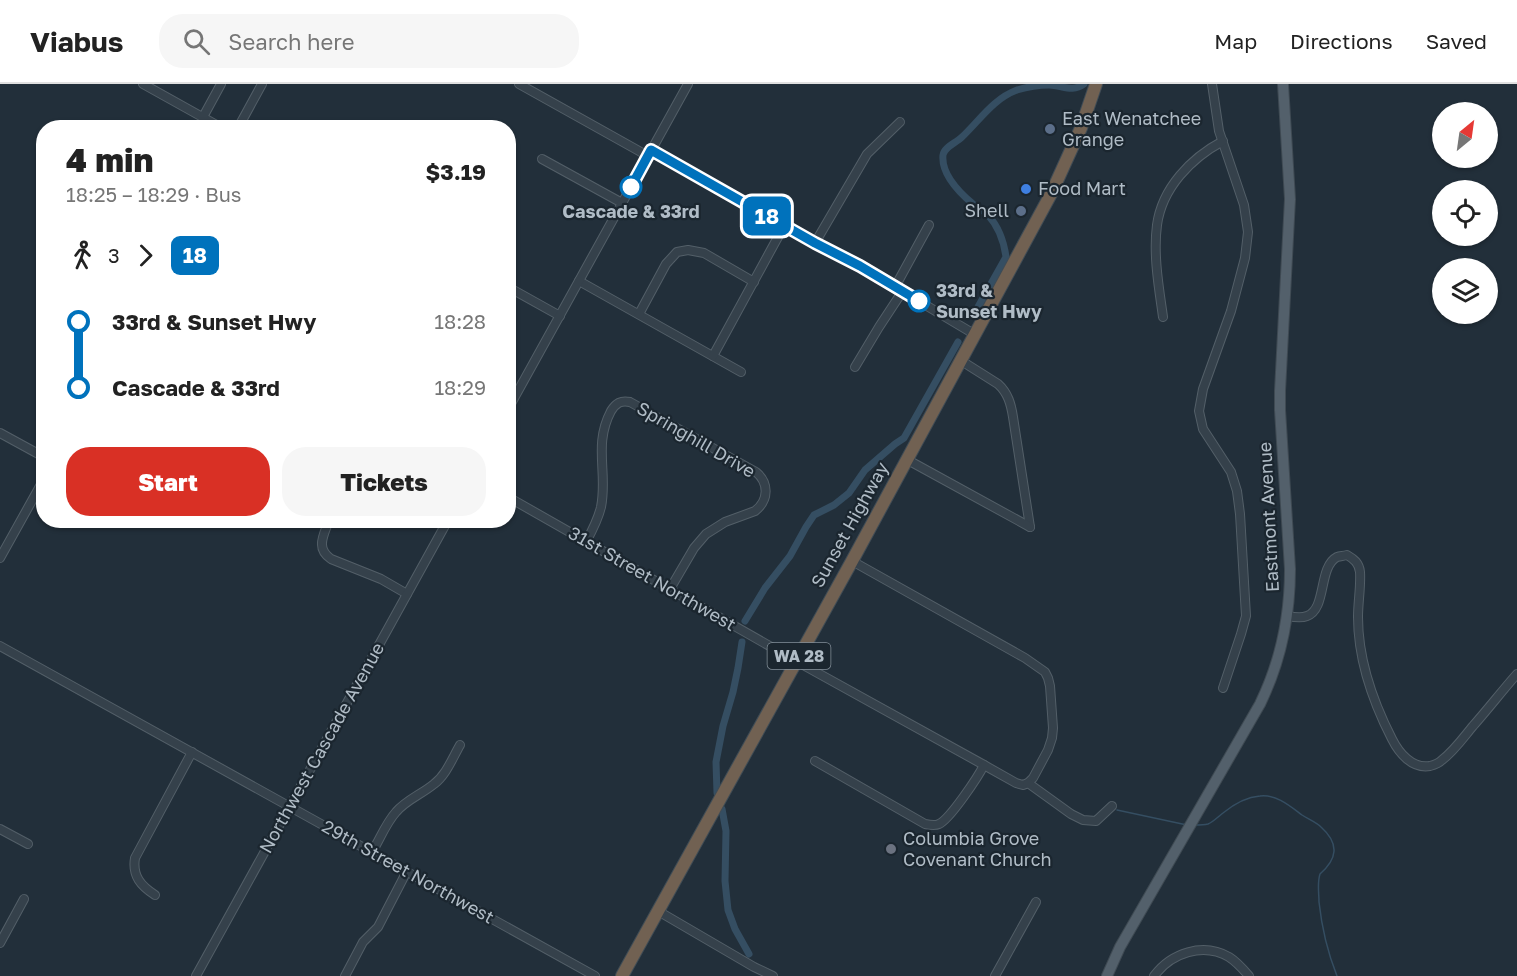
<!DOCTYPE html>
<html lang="en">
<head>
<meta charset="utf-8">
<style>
	body { margin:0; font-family:"Golos Text",sans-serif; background:#f6f6f6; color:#222; height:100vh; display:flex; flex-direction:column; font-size:22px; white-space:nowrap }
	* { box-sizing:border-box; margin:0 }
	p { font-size:20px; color:#767676 }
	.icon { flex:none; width:33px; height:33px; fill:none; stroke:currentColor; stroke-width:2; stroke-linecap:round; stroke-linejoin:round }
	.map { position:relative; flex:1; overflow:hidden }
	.sheet { position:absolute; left:36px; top:36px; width:480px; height:408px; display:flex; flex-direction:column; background:#fff; border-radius:24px; box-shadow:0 2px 4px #0004 }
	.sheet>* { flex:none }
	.badge { padding:0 12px; border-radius:9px; font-size:21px; line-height:39px }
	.needle { width:39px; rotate:29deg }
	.fabs { position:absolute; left:1432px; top:18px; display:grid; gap:12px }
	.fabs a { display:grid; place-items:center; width:66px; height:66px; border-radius:50%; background:#fff; box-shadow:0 2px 4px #0004; font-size:30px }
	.map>.badge { position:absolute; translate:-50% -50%; box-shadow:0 0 0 3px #fff }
	.legs { display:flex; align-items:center; gap:9px; height:66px; padding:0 30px; font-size:20px }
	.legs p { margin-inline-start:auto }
	.headline { display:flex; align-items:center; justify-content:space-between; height:102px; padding:0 30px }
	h1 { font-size:33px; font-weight:800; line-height:45px }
	.action { display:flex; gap:12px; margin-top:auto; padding:12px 30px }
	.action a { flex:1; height:69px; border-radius:24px; background:#d93025; color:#fff; font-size:24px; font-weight:800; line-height:69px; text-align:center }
	.action a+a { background:#f6f6f6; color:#222 }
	ul { padding:0 30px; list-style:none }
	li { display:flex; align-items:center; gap:21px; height:66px; font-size:22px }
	li i { display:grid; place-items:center; width:9px; height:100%; margin:0 8px; background:currentColor }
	li i::after { content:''; width:15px; height:15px; margin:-8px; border:4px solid; border-radius:50%; background:#fff }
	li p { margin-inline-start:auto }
	li:first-child i { background:linear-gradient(#0000 50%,currentColor 0) }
	li:last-child i { background:linear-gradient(currentColor 50%,#0000 0) }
	header { display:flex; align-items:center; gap:36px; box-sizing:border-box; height:84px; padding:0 30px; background:#fff; border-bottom:2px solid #e0e0e0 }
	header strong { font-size:28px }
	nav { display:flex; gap:33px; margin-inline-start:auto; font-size:21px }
	.search { width:420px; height:54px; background:#f6f6f6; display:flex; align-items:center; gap:15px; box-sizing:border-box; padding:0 21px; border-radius:24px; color:#767676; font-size:22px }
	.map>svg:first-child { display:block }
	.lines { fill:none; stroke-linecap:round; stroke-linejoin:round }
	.stream { stroke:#354e62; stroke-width:1.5 }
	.canal { stroke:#354e62; stroke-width:7 }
	.minor-casing { stroke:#535f68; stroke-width:10 }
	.major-casing { stroke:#3f4a53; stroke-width:12 }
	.highway-casing { stroke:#404c55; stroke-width:14 }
	.minor { stroke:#35414b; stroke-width:8 }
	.major { stroke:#53606b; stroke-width:10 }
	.highway { stroke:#716152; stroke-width:12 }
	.line-1-casing { stroke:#fff; stroke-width:14 }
	.line-1 { stroke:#0072bc; stroke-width:9 }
	.service-dot { fill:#5c6f8a; stroke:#1b262f; stroke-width:2 }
	.stop-1-dot { fill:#fff; stroke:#0072bc; stroke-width:3 }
	.shop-dot { fill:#3f7fe0; stroke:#1b262f; stroke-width:2 }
	.worship-dot { fill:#6b7280; stroke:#1b262f; stroke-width:2 }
	.labels { text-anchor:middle; stroke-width:4.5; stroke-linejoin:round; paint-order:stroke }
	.shield { fill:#1b262f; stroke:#838f99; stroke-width:1.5 }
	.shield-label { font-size:16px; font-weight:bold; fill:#b0bcc6 }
	.poi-label { font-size:18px; fill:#b0bcc6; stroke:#1b262f; text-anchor:start }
	.stop-label { font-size:18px; font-weight:bold; fill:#b0bcc6; stroke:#1b262f }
	.street-label { font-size:18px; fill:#b0bcc6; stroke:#1b262f }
</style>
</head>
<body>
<header>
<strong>Viabus</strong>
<div class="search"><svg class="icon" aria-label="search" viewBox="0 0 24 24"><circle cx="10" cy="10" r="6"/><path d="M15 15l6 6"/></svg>Search here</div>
<nav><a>Map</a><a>Directions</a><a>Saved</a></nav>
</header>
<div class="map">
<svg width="1517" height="892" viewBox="0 0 1517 892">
	<rect width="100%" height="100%" fill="#222f3a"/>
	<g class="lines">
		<g class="stream">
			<polyline points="1117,726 1187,741"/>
			<path d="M1194,741C1199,741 1204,741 1208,740C1213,738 1219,732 1223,729C1234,720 1246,713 1260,712C1276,710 1290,722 1302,731C1308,735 1316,738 1321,743C1340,760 1337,775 1320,790C1317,799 1319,809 1319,818C1322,846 1327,867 1337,892"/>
		</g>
		<g class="canal">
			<path d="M974,230L1006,173C1004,158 998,142 988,131C984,127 978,124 973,120C960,109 941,90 943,71C944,63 956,59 962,53C980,36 993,15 1017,6C1027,3 1038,1 1049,1C1062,1 1072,9 1084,0"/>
			<polyline points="745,537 765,504 790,472 806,443 814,431 834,421 849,409 865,386 895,360 904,354 958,258"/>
			<polyline points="717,709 716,678 723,642 733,608 738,584 742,558"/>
			<polyline points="722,725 726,747 725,797 728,826 735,845 749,870"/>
		</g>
		<g class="minor-casing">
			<g id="minor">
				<polyline points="143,0 222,44"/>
				<polyline points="519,0 648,72"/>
				<polyline points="1212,0 1219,47 1244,121 1248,148 1245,174 1231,227 1203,305 1199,327 1203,345 1231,388 1237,407 1240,430 1246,532 1241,550 1223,604"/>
				<polyline points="203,33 221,0"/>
				<polyline points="238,44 262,0"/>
				<polyline points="651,66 815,159 860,182 974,250"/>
				<polyline points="542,75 622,119"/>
				<polyline points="815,159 867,70 900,38"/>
				<polyline points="579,197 741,288"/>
				<polyline points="508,203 560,232"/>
				<polyline points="895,203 929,141"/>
				<polyline points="639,230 666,180 677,168 688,166 704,169 754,198"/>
				<path d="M1163,233C1159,204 1153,171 1157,141C1162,104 1191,74 1223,57"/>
				<polyline points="713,272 784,142"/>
				<path d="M960,276L998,300C1008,309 1011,320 1013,333L1030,443"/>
				<polyline points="855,283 879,243 902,208"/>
				<polyline points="508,325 688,0"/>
				<polyline points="0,349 44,373"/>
				<polyline points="906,375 1030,443"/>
				<polyline points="508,413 796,577 984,681 1016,699 1023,701 1028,699 1033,694 1048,666 1052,654 1053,644 1050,602 1048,594 1045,588 1025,574 852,477"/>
				<path d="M329,436C324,451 315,464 331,475L381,495L407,510"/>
				<path d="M586,458C592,447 598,436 601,423C608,389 593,361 611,327C616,319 621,316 630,318L756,388C769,399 769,416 755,427L725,438L706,450L694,464L670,505"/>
				<polyline points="0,474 44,395"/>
				<path d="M1288,532C1293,533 1302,534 1307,532C1327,525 1318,483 1337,473C1340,472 1343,472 1347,471C1354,475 1359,479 1360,488C1361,502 1358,518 1358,533C1358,576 1373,618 1392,655C1399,669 1412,685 1430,682C1434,681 1439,679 1442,676C1454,667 1463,654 1473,642C1488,625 1502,607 1517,590"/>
				<polyline points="0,562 595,892"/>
				<path d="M815,677L925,740C930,741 935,742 939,740C950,735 978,693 984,681"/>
				<polyline points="1028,699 1071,730 1083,736 1096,737 1112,722"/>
				<polyline points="0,745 28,760"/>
				<path d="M372,768C380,755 386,739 396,728C406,716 422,710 434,700C446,691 452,675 460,661"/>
				<path d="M155,811C141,802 132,792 135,774L192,668"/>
				<polyline points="658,827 754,883 773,892"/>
				<polyline points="0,859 24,815"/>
				<polyline points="196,892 448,436"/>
				<polyline points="345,892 363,858 378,843 407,787"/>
				<polyline points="995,892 1036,818"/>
				<path d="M1154,892C1171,869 1203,858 1229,873C1237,878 1243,885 1249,892"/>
			</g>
		</g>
		<g class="major-casing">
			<path id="major" d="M1107,892L1120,863L1260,620C1281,577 1290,533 1290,485L1280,326V307L1290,115L1283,0"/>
		</g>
		<g class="highway-casing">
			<polyline id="highway" points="622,892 852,477 1051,110 1081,44 1096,0"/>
		</g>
		<use href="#minor" class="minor"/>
		<use href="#major" class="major"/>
		<use href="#highway" class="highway"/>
	</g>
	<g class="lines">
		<g class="line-1-casing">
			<polyline id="line-1" points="631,103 651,66 815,159 860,182 919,217"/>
		</g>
		<use href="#line-1" class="line-1"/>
	</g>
	<g class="service-dot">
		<circle cx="1050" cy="45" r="6"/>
		<circle cx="1021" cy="127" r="6"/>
	</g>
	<g class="stop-1-dot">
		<circle cx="631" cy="103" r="10"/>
		<circle cx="919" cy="217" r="10"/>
	</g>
	<circle class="shop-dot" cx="1026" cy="105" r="6"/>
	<circle class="worship-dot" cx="891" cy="765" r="6"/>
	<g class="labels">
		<rect class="shield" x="767.5" y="559" width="63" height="26" rx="4.5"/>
		<g class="shield-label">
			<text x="799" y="578">WA 28</text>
		</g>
		<g class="poi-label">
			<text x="1062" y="41">East Wenatchee<tspan x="1062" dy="21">Grange</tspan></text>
			<text x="1038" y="111">Food Mart</text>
			<text x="1009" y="133" text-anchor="end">Shell</text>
			<text x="903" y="761">Columbia Grove<tspan x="903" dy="21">Covenant Church</tspan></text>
		</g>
		<g class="stop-label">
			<text x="631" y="134">Cascade &amp; 33rd</text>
			<text x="936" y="213" text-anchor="start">33rd &amp;<tspan x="936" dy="21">Sunset Hwy</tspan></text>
		</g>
		<g class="street-label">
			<text transform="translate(696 356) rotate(30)" y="6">Springhill Drive</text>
			<text transform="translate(1269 433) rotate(-93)" y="6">Eastmont Avenue</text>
			<text transform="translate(850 441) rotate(-61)" y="6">Sunset Highway</text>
			<text transform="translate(652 495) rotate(30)" y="6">31st Street Northwest</text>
			<text transform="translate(322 664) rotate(-61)" y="6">Northwest Cascade Avenue</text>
			<text transform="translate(408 788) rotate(29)" y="6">29th Street Northwest</text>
		</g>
	</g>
</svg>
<div class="fabs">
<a><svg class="needle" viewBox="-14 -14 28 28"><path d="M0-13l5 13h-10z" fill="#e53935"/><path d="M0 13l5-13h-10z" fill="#767676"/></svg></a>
<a><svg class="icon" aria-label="locate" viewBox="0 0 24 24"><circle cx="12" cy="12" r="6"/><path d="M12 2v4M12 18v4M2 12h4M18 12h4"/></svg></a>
<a><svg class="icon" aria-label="layers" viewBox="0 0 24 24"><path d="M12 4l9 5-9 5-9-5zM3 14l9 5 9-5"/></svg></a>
</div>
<b class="badge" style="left:767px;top:132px;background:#0072bc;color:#fff">18</b>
<section class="sheet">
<div class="headline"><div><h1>4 min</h1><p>18:25 – 18:29 · Bus</p></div><b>$3.19</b></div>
<div class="legs"><svg class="icon" aria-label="walk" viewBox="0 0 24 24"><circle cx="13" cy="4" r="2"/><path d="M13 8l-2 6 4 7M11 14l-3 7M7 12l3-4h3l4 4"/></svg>3<svg class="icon" aria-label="forward" viewBox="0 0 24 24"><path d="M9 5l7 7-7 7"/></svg><b class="badge" style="background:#0072bc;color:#fff">18</b></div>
<ul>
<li><i style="color:#0072bc"></i><b>33rd &amp; Sunset Hwy</b><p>18:28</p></li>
<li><i style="color:#0072bc"></i><b>Cascade &amp; 33rd</b><p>18:29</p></li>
</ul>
<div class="action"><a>Start</a><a>Tickets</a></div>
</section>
</div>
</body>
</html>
